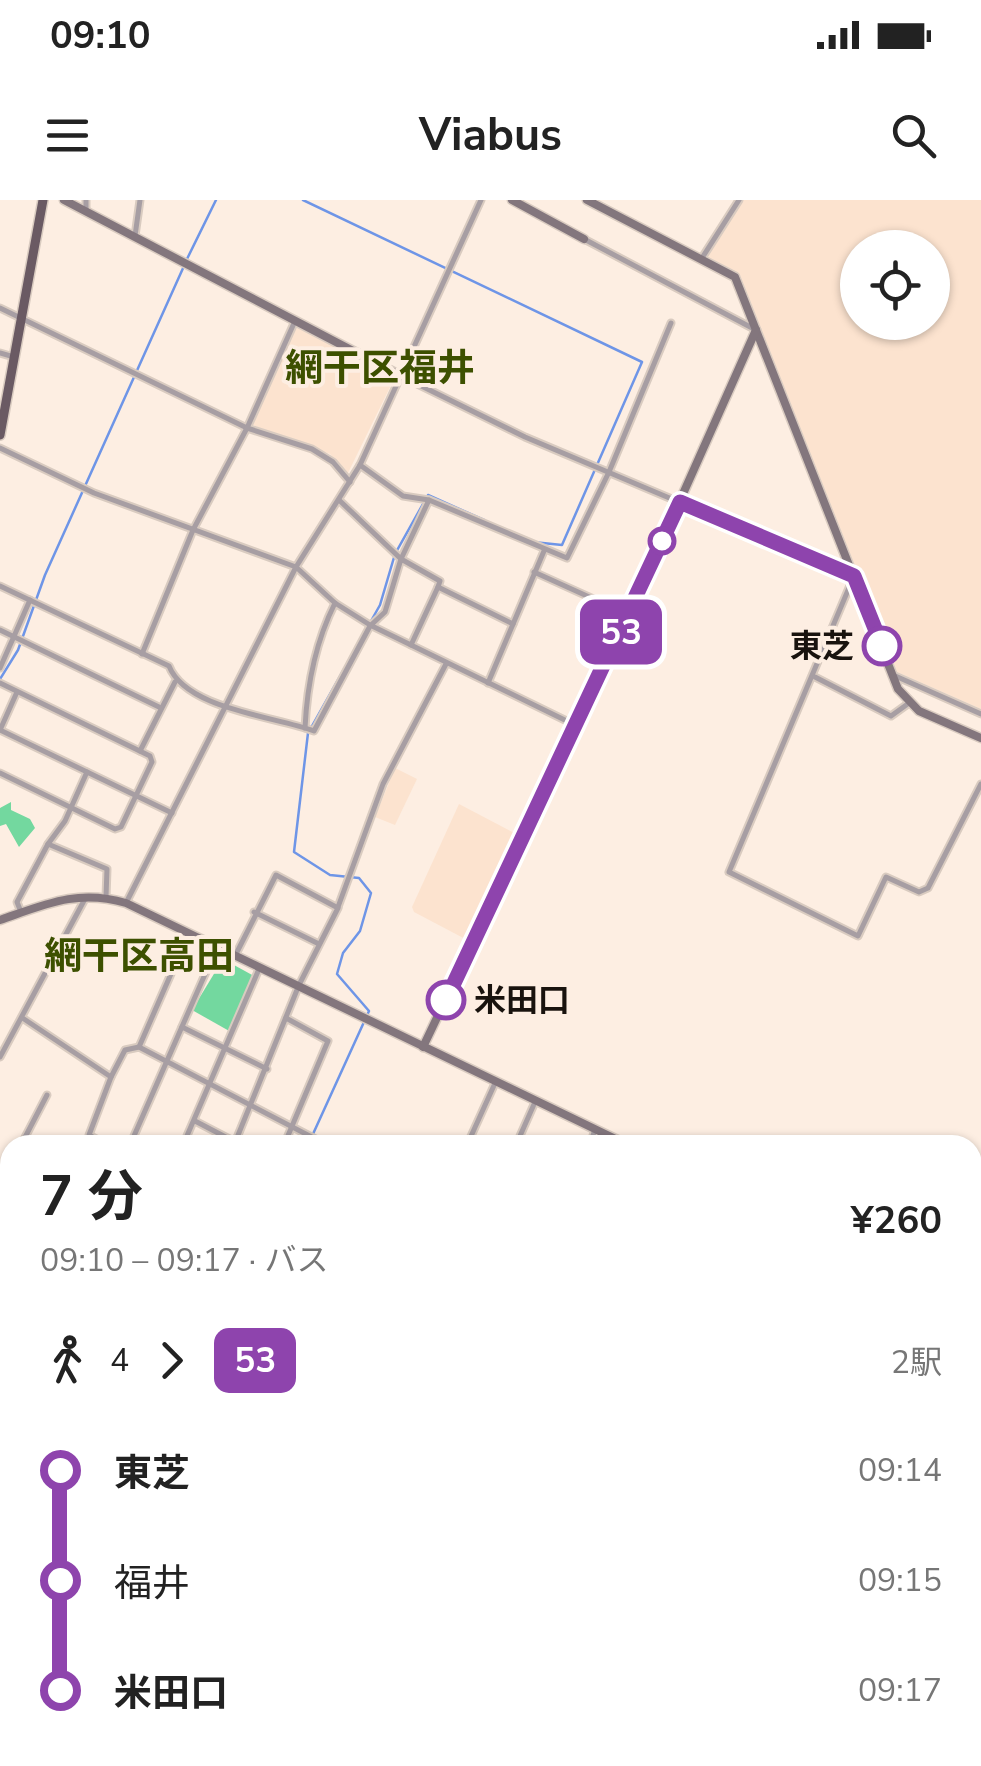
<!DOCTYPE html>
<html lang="ja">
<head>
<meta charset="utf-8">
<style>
	body { margin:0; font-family:"Nunito Sans","Noto Sans JP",sans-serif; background:#f6f6f6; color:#222; height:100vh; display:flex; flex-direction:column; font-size:38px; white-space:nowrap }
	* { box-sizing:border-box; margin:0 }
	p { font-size:32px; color:#767676 }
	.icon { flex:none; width:55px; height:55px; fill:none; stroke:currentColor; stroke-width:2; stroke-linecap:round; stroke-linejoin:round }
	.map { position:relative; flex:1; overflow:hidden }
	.panel { position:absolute; left:0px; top:935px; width:982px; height:632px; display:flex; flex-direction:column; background:#fff; border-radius:30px 30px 0 0; box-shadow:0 2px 8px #0004 }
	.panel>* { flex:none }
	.badge { padding:0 20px; border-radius:15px; font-size:35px; line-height:65px }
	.fabs { position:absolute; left:840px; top:30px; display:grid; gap:20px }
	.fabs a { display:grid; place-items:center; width:110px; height:110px; border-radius:50%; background:#fff; box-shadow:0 2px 8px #0004; font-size:50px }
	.map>.badge { position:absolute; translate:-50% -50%; box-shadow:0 0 0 5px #fff }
	.legs { display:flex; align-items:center; gap:15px; height:110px; padding:0 40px; font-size:32px }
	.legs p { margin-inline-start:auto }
	.summary { display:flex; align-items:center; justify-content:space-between; height:170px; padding:0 40px }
	h1 { font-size:55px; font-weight:700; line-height:75px }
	ul { padding:0 40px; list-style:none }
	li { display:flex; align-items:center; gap:35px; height:110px; font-size:38px }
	li i { display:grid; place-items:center; width:15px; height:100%; margin:0 12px; background:currentColor }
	li i::after { content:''; width:25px; height:25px; margin:-12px; border:8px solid; border-radius:50%; background:#fff }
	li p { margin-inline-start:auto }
	li:first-child i { background:linear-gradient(#0000 50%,currentColor 0) }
	li:last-child i { background:linear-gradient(currentColor 50%,#0000 0) }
	.status { display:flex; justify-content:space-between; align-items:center; height:70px; padding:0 50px; background:#fff; direction:ltr }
	.status svg { height:28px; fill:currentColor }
	header { display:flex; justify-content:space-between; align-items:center; height:130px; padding:0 40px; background:#fff; font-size:45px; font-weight:700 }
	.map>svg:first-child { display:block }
	.built { fill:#fce3cf; fill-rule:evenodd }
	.green { fill:#73d89f }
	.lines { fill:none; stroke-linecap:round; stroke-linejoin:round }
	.stream { stroke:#6e95e7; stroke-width:2.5 }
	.street-casing { stroke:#d9cbc0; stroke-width:9 }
	.secondary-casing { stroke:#d9cbc0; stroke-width:11 }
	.primary-casing { stroke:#d9cbc0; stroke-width:12 }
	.street { stroke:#a79ea3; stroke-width:5 }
	.secondary { stroke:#83767d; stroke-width:8 }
	.primary { stroke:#6a5a63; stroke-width:9 }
	.rail { stroke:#7b7169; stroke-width:2.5 }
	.line-1-casing { stroke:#fff; stroke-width:22 }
	.line-1 { stroke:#8e44ad; stroke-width:15 }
	.stop-1-dot { fill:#fff; stroke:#8e44ad; stroke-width:5 }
	.labels { text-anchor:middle; stroke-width:8; stroke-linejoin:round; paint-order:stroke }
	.stop-label { font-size:32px; font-weight:bold; fill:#19130e; stroke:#fdeee2; text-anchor:end }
	.quarter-label { font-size:38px; font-weight:bold; fill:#3d5000; stroke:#fdeee2 }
</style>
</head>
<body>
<div class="status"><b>09:10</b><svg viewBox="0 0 49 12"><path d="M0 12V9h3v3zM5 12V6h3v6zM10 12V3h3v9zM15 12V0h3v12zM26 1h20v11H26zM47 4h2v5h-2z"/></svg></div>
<header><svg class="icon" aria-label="menu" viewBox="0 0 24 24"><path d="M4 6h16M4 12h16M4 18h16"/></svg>Viabus<svg class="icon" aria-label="search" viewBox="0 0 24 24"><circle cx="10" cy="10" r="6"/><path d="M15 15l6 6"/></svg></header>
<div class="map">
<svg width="981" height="1566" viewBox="0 0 981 1566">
	<rect width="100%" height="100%" fill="#fdeee2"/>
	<g class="built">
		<path d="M737,0H981V509L897,472L740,75L705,57ZM858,48H932V122H858Z"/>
		<polygon points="303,125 394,179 347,275 330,254 250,224 295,129"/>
		<polygon points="395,568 417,579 395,625 375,617"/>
		<polygon points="459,604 520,636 469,741 414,712 412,707"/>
		<polygon points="403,1558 589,1558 600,1566 413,1566"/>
	</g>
	<g class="green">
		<polygon points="11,602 11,610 30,619 35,628 19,647 6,624 0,626 0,608"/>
		<polygon points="223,759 254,776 231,832 192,810"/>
	</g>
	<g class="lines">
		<g class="stream">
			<polyline points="303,0 642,162 562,345 533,342"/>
			<polyline points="187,59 216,0"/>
			<polyline points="0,479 18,450 45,375 184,66"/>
			<polyline points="312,526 380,405 395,354 428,295 484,320"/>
			<polyline points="308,945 369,811 337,774 343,753 360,731 371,693 359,678 330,675 294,652 308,533"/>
			<polyline points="972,1344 981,1340"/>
		</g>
		<g class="street-casing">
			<g id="street">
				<polyline points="86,0 86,11"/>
				<polyline points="135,36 140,0"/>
				<polyline points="584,39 754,129"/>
				<polyline points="702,58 739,0"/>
				<polyline points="0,108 247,228 312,249 333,262 350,282"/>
				<polyline points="0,153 14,157"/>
				<polyline points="401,176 525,237 854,376 729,672 858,736 886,677 919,692 928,688 981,584"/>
				<polyline points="0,248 94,293 296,367 335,403 370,425 577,526"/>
				<polyline points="360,265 403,296 429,300 567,358 609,272 671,123"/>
				<polyline points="339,300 401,359 429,300"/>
				<polyline points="534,372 629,415"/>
				<path d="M0,386L169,466C186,509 273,516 314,531L370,426L385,412L401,359L440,381L438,387"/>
				<polyline points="0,430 161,508"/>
				<polyline points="411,445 438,387 513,424"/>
				<polyline points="142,454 193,330 247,228 295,121"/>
				<polyline points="0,468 30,400"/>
				<polyline points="893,475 981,514"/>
				<polyline points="815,477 891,516 909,503"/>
				<polyline points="0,483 150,556 152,562 121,627 115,629 0,573"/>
				<polyline points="488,483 544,351"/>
				<path d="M305,528C307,486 316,441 335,403"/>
				<polyline points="0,530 172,613"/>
				<polyline points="0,530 17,492"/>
				<polyline points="140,551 175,482"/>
				<polyline points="87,572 65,621 48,644 107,669 106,697"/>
				<polyline points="126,703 296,367 360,265 481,0"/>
				<polyline points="338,707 383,584 446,464"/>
				<polyline points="21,712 17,702 48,644"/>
				<polyline points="254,712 319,744"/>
				<polyline points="24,819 111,877 125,850 139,847 327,945"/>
				<polyline points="182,827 267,869"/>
				<polyline points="139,847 188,735"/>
				<polyline points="0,857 86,697"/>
				<polyline points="195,921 241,945"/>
				<polyline points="470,938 485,945"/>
				<polyline points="21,945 47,895"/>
				<polyline points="107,945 89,935 111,877"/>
				<polyline points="130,945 217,747"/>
				<polyline points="183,945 259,769"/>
				<polyline points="234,945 299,785 338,708 276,675 236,754"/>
				<polyline points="284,945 328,841 286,818"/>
				<polyline points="467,945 496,881"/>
				<polyline points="516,945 535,902"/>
				<polyline points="590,945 595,929"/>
				<polyline points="0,971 10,963"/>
				<polyline points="10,1104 2,1123 10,1133"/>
				<polyline points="0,1339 10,1318"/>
				<polyline points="972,1370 981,1370"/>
				<polyline points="0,1462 10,1465"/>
				<polyline points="972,1492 981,1479"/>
				<polyline points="972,1500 981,1499"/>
				<polyline points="0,1538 10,1543"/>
				<polyline points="206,1558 226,1566"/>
				<polyline points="594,1558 605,1566"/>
				<polyline points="898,1558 914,1566"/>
				<polyline points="25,1566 30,1558"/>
				<polyline points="280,1566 284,1558"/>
				<polyline points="285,1566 290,1558"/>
				<polyline points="801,1566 806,1558"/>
				<polyline points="821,1566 825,1558"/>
				<polyline points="923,1566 928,1558"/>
			</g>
		</g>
		<g class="secondary-casing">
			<g id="secondary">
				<polyline points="64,0 401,176"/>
				<polyline points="512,0 584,39"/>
				<polyline points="587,0 735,77 898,489 919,511 981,538"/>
				<path d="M0,720C46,704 78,689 126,703L628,945"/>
				<polyline points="423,847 629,415 756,130"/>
				<polyline points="972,1118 981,1122"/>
				<polyline points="0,1184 10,1194"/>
				<polyline points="972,1262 981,1246"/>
				<polyline points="398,1558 408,1566"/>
				<polyline points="811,1566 815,1558"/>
			</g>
		</g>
		<g class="primary-casing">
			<polyline id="primary" points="0,235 43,0"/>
		</g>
		<use href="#street" class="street"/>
		<use href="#secondary" class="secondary"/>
		<use href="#primary" class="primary"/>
		<g class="rail">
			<polyline points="0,1172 10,1182"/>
			<polyline points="414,1558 425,1566"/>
		</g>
	</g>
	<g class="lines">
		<g class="line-1-casing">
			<polyline id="line-1" points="446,800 680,302 854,376 882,446"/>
		</g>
		<use href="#line-1" class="line-1"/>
	</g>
	<g class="stop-1-dot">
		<circle cx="662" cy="341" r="12"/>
		<circle cx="882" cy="446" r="18"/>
		<circle cx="446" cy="800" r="18"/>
	</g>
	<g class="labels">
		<g class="stop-label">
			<text x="854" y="457">東芝</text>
			<text x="474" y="811" text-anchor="start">米田口</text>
		</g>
		<g class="quarter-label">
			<text x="380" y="181">網干区福井</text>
			<text x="139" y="769">網干区高田</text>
		</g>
	</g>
</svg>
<div class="fabs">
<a><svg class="icon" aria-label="locate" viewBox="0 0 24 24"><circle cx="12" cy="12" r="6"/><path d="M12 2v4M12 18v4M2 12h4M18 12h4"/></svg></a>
</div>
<b class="badge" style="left:621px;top:432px;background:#8e44ad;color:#fff">53</b>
<section class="panel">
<div class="summary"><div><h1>7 分</h1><p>09:10 – 09:17 · バス</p></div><b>¥260</b></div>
<div class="legs"><svg class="icon" aria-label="walk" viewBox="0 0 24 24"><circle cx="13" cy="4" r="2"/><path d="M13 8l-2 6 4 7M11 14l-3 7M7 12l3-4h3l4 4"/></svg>4<svg class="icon" aria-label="forward" viewBox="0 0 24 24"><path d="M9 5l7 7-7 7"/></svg><b class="badge" style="background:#8e44ad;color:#fff">53</b><p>2駅</p></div>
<ul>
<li><i style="color:#8e44ad"></i><b>東芝</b><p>09:14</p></li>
<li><i style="color:#8e44ad"></i><span>福井</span><p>09:15</p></li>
<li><i style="color:#8e44ad"></i><b>米田口</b><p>09:17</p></li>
</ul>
</section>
</div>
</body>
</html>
